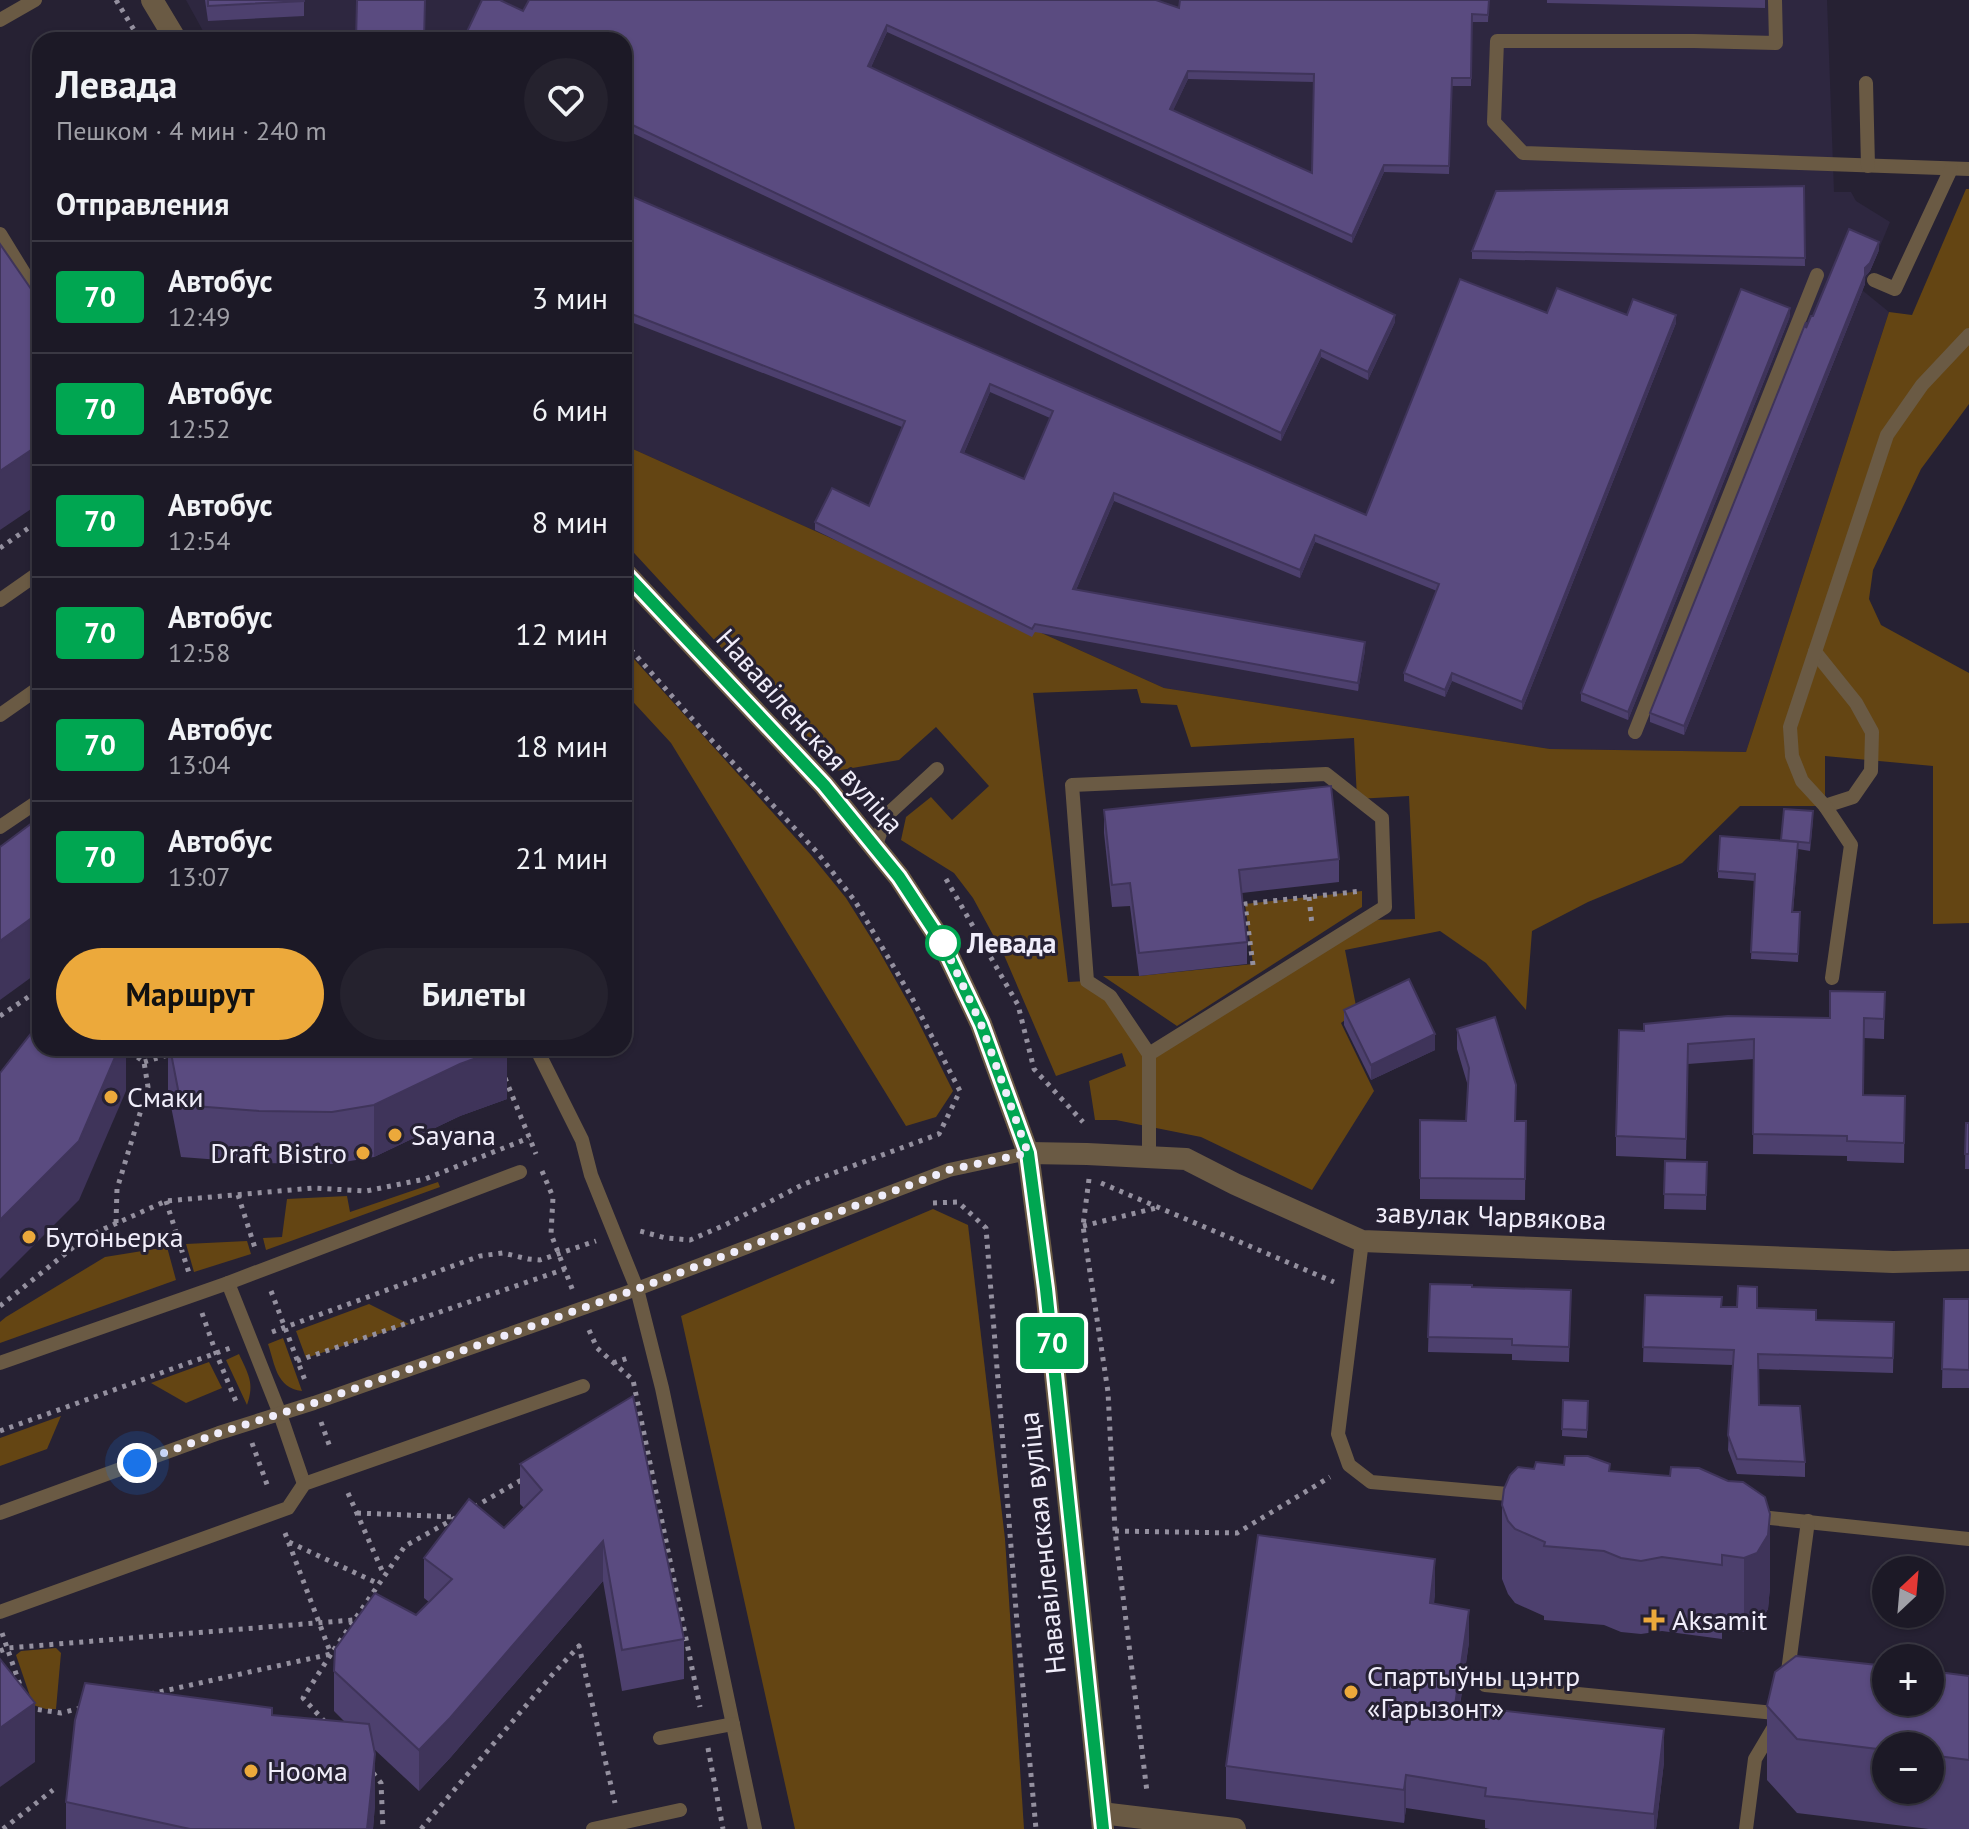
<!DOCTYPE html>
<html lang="ru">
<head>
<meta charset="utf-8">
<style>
	body { margin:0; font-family:"PT Sans",sans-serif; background:#25222e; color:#f1f3f6; height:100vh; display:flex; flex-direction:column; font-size:30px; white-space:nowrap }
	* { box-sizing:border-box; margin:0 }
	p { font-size:26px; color:#a0a0a7 }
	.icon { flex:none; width:44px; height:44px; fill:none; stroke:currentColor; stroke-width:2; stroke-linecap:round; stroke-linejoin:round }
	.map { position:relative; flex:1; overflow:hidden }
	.panel { position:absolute; left:32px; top:32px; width:600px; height:1024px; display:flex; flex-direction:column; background:#1c1926; border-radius:24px; box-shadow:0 2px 6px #0004,0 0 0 2px #3a3843 }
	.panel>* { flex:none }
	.badge { padding:0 16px; border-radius:6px; font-size:28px; line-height:52px }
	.needle { width:52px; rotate:26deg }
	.controls { position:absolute; left:1872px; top:1556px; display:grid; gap:16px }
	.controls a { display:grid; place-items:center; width:72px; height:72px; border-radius:50%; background:#1c1926; box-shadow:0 2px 6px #0004,0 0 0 2px #3a3843; font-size:40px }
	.you { position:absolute; width:40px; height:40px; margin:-20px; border:6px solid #fff; border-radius:50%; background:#1a73e8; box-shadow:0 0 0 12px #1a73e833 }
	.map>.badge { position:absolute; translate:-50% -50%; box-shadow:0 0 0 4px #fff }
	h2 { padding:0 24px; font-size:30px; line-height:72px }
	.round { display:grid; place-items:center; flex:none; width:84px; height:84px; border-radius:42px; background:#25222e }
	.headline { display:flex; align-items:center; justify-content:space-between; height:136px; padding:0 24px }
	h1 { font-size:38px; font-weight:700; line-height:60px }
	.action { display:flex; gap:16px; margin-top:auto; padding:16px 24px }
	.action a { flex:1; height:92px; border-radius:48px; background:#eca93b; color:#111; font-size:32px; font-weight:700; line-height:92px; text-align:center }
	.action a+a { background:#25222e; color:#f1f3f6 }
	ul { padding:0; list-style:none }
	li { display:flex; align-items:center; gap:24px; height:112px; padding:0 24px; border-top:2px solid #3a3843 }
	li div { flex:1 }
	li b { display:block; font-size:30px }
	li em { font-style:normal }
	li .badge { min-width:88px; font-weight:700; text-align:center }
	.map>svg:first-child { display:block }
	.built { fill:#2e2740 }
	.green { fill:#644513; fill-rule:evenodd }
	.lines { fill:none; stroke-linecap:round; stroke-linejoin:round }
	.path { stroke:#94909f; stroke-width:5; stroke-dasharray:4 6; stroke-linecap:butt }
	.service { stroke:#6a5a44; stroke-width:14 }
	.minor { stroke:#6a5a44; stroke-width:22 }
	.tertiary { stroke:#6a5a44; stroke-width:22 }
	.wall { fill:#4d406e; fill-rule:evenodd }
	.shaded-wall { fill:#3f345a }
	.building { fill:#5a4b80; stroke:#3f345a; stroke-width:2; fill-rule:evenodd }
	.line-casing { stroke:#fff; stroke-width:18 }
	.line { stroke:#00a651; stroke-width:12 }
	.walk { stroke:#f0edfa; stroke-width:8; stroke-dasharray:0 14.4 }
	.stop-dot { fill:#fff; stroke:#00a651; stroke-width:4 }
	.poi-dot { fill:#eca93b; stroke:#262133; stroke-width:3 }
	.labels { text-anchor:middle; stroke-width:6; stroke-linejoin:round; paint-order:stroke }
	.street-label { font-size:28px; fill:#f0edfa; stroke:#262133 }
	.stop-label { font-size:28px; font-weight:bold; fill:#f0edfa; stroke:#262133; text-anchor:start }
	.poi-label { font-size:28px; fill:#f0edfa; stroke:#262133; text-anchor:start }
</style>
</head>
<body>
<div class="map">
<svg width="1969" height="1829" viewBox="0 0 1969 1829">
	<rect width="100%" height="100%" fill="#262133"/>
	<polygon class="built" points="186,0 1827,0 1834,192 1851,192 1856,201 1890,222 1862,290 1889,312 1746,752 1550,749 1164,688 624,445 624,40 208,40"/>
	<g class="green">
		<path d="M1966,189H1969V404L1921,469L1873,570L1869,599L1881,625L1969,673V923L1933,924V766L1825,756V806H1740L1682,863L1588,902L1532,931L1526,1010L1486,963L1440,931L1345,950L1357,1011L1341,1023L1374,1091L1312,1190L1201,1137L1116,1120H1095L1089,1081L1126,1066L1122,1053L1056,1076L1004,955L973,898L954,873L901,840L906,817L931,797L952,820L989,786L936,727L899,760L835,771L624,542V445L1164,688L1550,749L1746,752L1889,312L1912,315ZM1137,689L1141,703L1177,705L1191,747L1354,738L1357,799L1409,796L1415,919L1365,920L1150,1054L1110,996L1087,981L1068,982L1033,693Z"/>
		<polygon points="624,648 811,855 846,898 878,949 913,1011 953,1091 936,1117 906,1126 671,743 624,692"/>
		<polygon points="1362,891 1362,907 1177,1026 1103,976 1139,976 1253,964 1245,904"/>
		<polygon points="438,1182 440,1187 266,1250 263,1238 282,1237 287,1199 347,1196 350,1212"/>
		<polygon points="933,1209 968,1225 1005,1539 1024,1829 795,1829 681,1316"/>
		<polygon points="247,1241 251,1254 194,1272 186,1244"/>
		<polygon points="167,1247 176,1280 0,1343 0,1322 6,1317 105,1257"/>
		<polygon points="369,1304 409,1324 306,1358 296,1331"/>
		<path d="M283,1338L302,1391C276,1388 275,1364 268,1344Z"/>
		<path d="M239,1354C248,1374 255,1383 247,1405L226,1360Z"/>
		<polygon points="209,1362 222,1388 186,1403 151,1383"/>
		<polygon points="61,1416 47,1449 0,1466 0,1438"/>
		<polygon points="56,1648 61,1653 56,1709 46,1709 33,1705 16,1655 21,1651"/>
	</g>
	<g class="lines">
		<g class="path">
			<polyline points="116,0 140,40"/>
			<polyline points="0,548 40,520"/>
			<polyline points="624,642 703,731 817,852 855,901 912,998 960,1091 939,1134 804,1184 725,1225 690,1240 666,1238 636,1230"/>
			<polyline points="946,879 1018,1005 1034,1069 1083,1122"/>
			<polyline points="1309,897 1312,925"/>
			<polyline points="1253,965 1245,904 1362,891"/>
			<polyline points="0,1016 40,989"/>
			<polyline points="144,1062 175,1053"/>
			<polyline points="505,1078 536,1154"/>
			<polyline points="542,1171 553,1197 551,1234 573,1291"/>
			<polyline points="1089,1179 1083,1226 1108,1392 1115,1531 1147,1792"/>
			<polyline points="1101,1183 1334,1282"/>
			<polyline points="238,1195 255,1248"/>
			<polyline points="166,1201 189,1273"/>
			<polyline points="933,1203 958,1202 986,1228 1017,1623 1036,1829"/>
			<polyline points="116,1223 117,1189 148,1087 144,1062 125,1048"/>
			<polyline points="1083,1226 1156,1208"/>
			<polyline points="271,1291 306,1383"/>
			<polyline points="0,1306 86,1237 166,1201 313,1188 366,1191 425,1179 529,1138"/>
			<polyline points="202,1313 216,1353 237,1404"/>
			<polyline points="589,1330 597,1348 633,1380 700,1707"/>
			<polyline points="272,1332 480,1256 503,1253 528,1259 540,1260 596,1241"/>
			<polyline points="297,1361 565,1269"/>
			<polyline points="613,1363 631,1357"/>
			<polyline points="321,1422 331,1450"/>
			<polyline points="0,1431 233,1347"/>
			<polyline points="252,1443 269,1490"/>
			<polyline points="348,1493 384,1575"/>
			<polyline points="474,1507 525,1478"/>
			<polyline points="357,1513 456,1517"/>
			<polyline points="1115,1531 1237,1533 1330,1477"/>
			<polyline points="285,1533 331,1654 303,1698 325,1722"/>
			<polyline points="289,1542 379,1584"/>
			<polyline points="2,1633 21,1688"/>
			<polyline points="0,1651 8,1648 353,1620"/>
			<polyline points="150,1694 331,1654 405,1546 459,1516"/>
			<polyline points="28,1708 61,1713 81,1708"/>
			<polyline points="708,1748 723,1829"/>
			<polyline points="373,1773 381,1783 383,1829"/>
			<polyline points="3,1829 53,1790"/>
			<polyline points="421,1829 552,1675 579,1646 615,1803"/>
		</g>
		<g class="service">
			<polyline points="1775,0 1776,43 1694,41 1497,41 1494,122 1523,153 1969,169"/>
			<polyline points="0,20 35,0"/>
			<polyline points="1866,83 1868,166"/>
			<polyline points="0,234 40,299"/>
			<polyline points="1874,280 1895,289 1951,169"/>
			<polyline points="0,600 40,572"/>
			<polyline points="1815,652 1856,703 1872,732 1871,771 1853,797 1825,806"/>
			<polyline points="0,715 40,687"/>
			<polyline points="1635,732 1817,275"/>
			<polyline points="0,827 40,800"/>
			<polyline points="875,848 886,816 937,769"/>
			<polyline points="1832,978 1851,845 1825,806 1802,781 1792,756 1790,727 1887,435 1922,385 1969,335"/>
			<polyline points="536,1048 582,1140 591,1175 637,1289 662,1388 755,1829"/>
			<polyline points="1149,1157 1149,1054 1110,996 1087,981 1072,785 1326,774 1382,818 1385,907 1149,1054"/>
			<polyline points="1362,1241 1338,1434 1349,1465 1371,1482 1519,1495"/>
			<polyline points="228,1283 280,1414 304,1484"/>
			<polyline points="0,1363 228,1283 520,1172"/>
			<polyline points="0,1513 219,1433 314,1403 637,1289 949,1170 1028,1153"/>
			<polyline points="1751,1516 1969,1539"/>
			<polyline points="0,1612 288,1508 304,1484 583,1386"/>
			<polyline points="1787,1679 1808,1521"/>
			<polyline points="1485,1685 1785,1714"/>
			<polyline points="660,1738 733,1724"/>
			<polyline points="593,1829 680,1810"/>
			<polyline points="1746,1829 1755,1759 1777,1722"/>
		</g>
		<g class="minor">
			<polyline points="1028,1153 1087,1154 1186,1159 1235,1184 1362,1241 1893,1262 1969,1260"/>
			<polyline points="1101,1813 1235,1829"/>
		</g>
		<g class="tertiary">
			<polyline points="152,0 176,40"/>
			<polyline points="624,572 824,785 899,877 943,944 981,1024 1028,1153 1046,1289 1103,1829"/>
		</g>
	</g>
	<g class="wall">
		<polygon points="205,0 304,0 304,16 208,21"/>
		<path d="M1489,0L1488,22H1472L1471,86H1452L1449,174L1384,172L1352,243L887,32L871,67L1395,322L1368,380L1321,357L1281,441L624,129V40L523,11L1179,8ZM1188,79L1314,82L1312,173L1173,110Z"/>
		<polygon points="1547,0 1765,0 1765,8 1547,3"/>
		<polygon points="1804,186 1805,266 1472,259 1472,251"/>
		<path d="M624,193L1366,515L1547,313L1627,315L1676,323L1522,710L1452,681L1445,697L1404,681V673L1437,591L1315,542L1300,578L1114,501L1076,590L1365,650L1358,691L1035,632L1032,637L815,530V522L869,506L902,427L624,319ZM990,392L1050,418L1024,479L964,453Z"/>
		<polygon points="1879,250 1870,271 1865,276 1865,284 1684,735 1650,722 1650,713 1806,328 1813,316"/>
		<polygon points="1790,316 1628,720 1581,701 1581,693"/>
		<polygon points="1104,810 1339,859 1339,882 1242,893 1247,942 1247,964 1139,976 1130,906 1112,907 1104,833"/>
		<polygon points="1813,819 1810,851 1798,849 1793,912 1800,912 1798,962 1751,959 1755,881 1718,878 1718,871 1781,841"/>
		<polygon points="1885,992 1884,1039 1864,1038 1863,1095 1905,1096 1904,1163 1847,1161 1847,1156 1753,1154 1754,1059 1688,1064 1686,1159 1616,1156 1616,1136 1644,1031 1830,1018"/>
		<polygon points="1344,1010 1435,1050 1371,1080 1344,1025"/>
		<polygon points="1457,1029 1516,1121 1526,1121 1525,1200 1420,1199 1420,1120 1466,1121 1468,1086 1457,1049"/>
		<polygon points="168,1048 507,1048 507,1099 460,1116 374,1157 332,1164 259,1163 181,1157 168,1091"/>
		<polygon points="1966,1123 1969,1123 1969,1169 1965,1169"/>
		<polygon points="1665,1161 1707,1162 1706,1210 1664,1209"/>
		<polygon points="1430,1284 1472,1287 1571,1290 1569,1362 1512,1360 1512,1354 1428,1352"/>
		<polygon points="1645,1295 1722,1307 1757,1308 1816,1320 1894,1322 1893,1373 1758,1369 1759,1405 1805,1462 1805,1477 1737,1474 1728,1450 1732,1365 1643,1362"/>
		<polygon points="1944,1299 1969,1299 1969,1388 1942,1388"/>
		<polygon points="633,1396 684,1639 684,1679 622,1691 603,1581 450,1758 419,1791 374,1749 375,1804 373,1829 66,1829 66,1802 272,1715 345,1722 334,1711 334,1671 416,1615 429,1602 424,1598 424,1558 504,1528 524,1508 520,1504 520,1464"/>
		<polygon points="1563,1400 1588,1401 1587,1438 1562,1436"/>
		<polygon points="1610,1471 1670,1476 1770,1587 1768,1609 1757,1627 1744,1632 1722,1629 1722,1639 1662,1631 1641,1634 1621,1632 1604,1625 1544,1620 1544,1616 1515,1603 1508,1594 1502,1579 1502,1505"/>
		<polygon points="1435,1592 1434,1604 1469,1642 1460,1706 1664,1762 1656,1829 1490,1829 1485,1828 1485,1820 1406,1808 1404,1823 1226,1799 1226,1766"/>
		<path d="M1969,1676V1829H1929L1797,1813L1767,1780V1706ZM1886,1746H1930V1790H1886Z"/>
	</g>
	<g class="shaded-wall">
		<polygon points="887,25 887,32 868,74 868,66"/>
		<polygon points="1188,71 1188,79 1170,117 1170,109"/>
		<polygon points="1384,165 1384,172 1352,243 1352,236"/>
		<polygon points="1879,242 1879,250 1870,271 1865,276 1865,284 1684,735 1684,726 1865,268"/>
		<polygon points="1790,308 1790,316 1628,720 1628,712"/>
		<polygon points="1395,315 1395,322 1368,380 1368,372"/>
		<polygon points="1676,315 1676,323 1522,710 1522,702"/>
		<polygon points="1321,350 1321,357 1281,441 1281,433"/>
		<polygon points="990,384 990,392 961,460 961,452"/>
		<polygon points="40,444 40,503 0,530 0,471"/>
		<polygon points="1114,493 1114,501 1073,597 1073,589"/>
		<polygon points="1315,535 1315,542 1300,578 1300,570"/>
		<polygon points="1365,642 1365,650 1358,691 1358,683"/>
		<polygon points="1452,673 1452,681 1445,697 1445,690"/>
		<polygon points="40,912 40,971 0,1000 0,941"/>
		<polygon points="1435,1034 1435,1050 1371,1080 1371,1065"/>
		<polygon points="119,1048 126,1048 126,1091 79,1200 0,1279 0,1220"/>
		<polygon points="504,1048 507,1048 507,1099 460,1116 374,1157 374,1105 460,1064"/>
		<polygon points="1770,1514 1770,1587 1768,1609 1757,1627 1744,1632 1744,1558"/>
		<polygon points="603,1541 603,1581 450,1758 419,1791 419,1750"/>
		<polygon points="1435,1559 1435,1592 1430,1636 1430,1603"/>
		<polygon points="1469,1610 1469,1642 1455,1738 1455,1705"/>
		<polygon points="35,1703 35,1762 0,1787 0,1728"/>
		<polygon points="1664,1729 1664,1762 1656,1829 1654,1829 1654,1814"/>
		<polygon points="375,1754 375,1804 373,1829 367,1829"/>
		<polygon points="1406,1775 1406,1808 1404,1823 1404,1790"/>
	</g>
	<g class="building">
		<polygon points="208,0 304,0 304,1 208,6"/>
		<polygon points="357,0 425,0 424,40 356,40"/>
		<path d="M482,0H500L523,11L529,0H1156L1179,8L1180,0H1489L1488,15L1472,14L1471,78H1452L1449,166L1384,165L1352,236L887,25L868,66L1395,315L1368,372L1321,350L1281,433L624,121V40H463ZM1188,71L1314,74L1312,173L1170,109Z"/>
		<polygon points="1804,186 1805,258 1472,251 1496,191"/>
		<path d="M624,193L1366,515L1460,279L1547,313L1557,288L1627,315L1633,299L1676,315L1522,702L1452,673L1445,690L1404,673L1439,584L1315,535L1300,570L1114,493L1073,589L1365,642L1358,683L1035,624L1032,629L815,522L832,488L869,506L905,421L624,311ZM990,384L1053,411L1024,479L961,452Z"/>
		<polygon points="1849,229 1879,242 1870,263 1865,268 1865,275 1684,726 1650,713 1806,322 1806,328 1811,316 1813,316"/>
		<polygon points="0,244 40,302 40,444 0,471"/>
		<polygon points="1741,289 1790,308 1628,712 1581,693"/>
		<polygon points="1331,786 1339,859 1239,870 1247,942 1139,953 1130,883 1112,885 1104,810"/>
		<polygon points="1784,809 1813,811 1810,843 1781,840"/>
		<polygon points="40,817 40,912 0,941 0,847"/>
		<polygon points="1720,836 1798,842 1792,912 1800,912 1798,954 1751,952 1755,874 1718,871"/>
		<polygon points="1409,979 1435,1034 1371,1065 1344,1010"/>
		<polygon points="1830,991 1885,992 1884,1019 1864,1018 1863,1095 1905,1096 1904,1143 1847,1141 1847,1136 1753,1134 1754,1039 1688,1044 1686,1139 1616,1136 1619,1030 1644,1031 1644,1024 1728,1016 1830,1018"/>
		<polygon points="1495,1017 1516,1085 1515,1121 1526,1121 1525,1179 1420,1178 1420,1120 1466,1121 1469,1068 1457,1029"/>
		<polygon points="40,1022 40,1048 119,1048 79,1141 0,1220 0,1073"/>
		<polygon points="170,1048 504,1048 460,1064 374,1105 332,1112 259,1111 181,1105"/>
		<polygon points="1966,1123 1969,1123 1969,1154 1965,1154"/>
		<polygon points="1665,1161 1707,1162 1706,1195 1664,1194"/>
		<polygon points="1430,1284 1472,1285 1472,1287 1571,1290 1569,1347 1512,1345 1512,1339 1428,1337"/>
		<polygon points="1738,1286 1757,1287 1757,1308 1816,1310 1816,1320 1894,1322 1893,1358 1758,1354 1759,1405 1800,1406 1805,1462 1737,1459 1728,1435 1734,1350 1643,1347 1645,1295 1722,1297 1721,1307 1737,1307"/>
		<polygon points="1944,1299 1969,1299 1969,1370 1942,1369"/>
		<polygon points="633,1396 684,1639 622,1650 603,1541 450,1718 419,1750 334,1671 335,1649 375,1593 416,1615 452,1579 424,1558 469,1499 504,1528 542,1490 520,1464"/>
		<polygon points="1563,1400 1588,1401 1587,1430 1562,1429"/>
		<polygon points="1565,1456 1588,1456 1610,1464 1609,1471 1670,1476 1671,1467 1699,1468 1728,1481 1743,1482 1765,1497 1770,1514 1768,1535 1757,1553 1744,1558 1722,1555 1722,1565 1662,1557 1641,1561 1621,1558 1604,1551 1544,1546 1545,1542 1515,1529 1508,1521 1502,1505 1504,1489 1510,1475 1518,1467 1534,1469 1536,1462 1564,1465"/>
		<polygon points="1258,1535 1435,1559 1430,1603 1469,1610 1455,1705 1664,1729 1654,1814 1485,1796 1486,1788 1406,1775 1404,1790 1226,1766"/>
		<polygon points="1796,1656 1886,1666 1886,1702 1930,1702 1930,1671 1969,1676 1969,1760 1930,1755 1930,1746 1886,1746 1886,1750 1797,1739 1767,1706 1775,1672"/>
		<polygon points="0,1659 35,1703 0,1728"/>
		<polygon points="85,1683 272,1708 272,1715 369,1724 375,1754 367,1829 190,1829 66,1802 75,1720"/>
	</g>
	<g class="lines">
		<g class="line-casing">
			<polyline id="line" points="624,572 824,785 899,877 943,944 981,1024 1028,1153 1046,1289 1103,1829"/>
		</g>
		<use href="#line" class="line"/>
		<polyline class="walk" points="137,1463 219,1433 314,1403 637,1289 949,1170 1028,1153 981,1024 943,943"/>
	</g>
	<circle class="stop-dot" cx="943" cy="943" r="16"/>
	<g class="poi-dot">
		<circle cx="111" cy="1097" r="8"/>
		<circle cx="395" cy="1135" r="8"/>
		<circle cx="363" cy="1153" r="8"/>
		<circle cx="29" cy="1237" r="8"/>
		<path d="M1650 1608h8v8h8v8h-8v8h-8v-8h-8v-8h8z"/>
		<circle cx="1351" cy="1692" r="8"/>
		<circle cx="251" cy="1771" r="8"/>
	</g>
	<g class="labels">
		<g class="street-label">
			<text transform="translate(810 731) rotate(48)" y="10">Нававіленская вуліца</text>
			<text transform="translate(1491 1216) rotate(2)" y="10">завулак Чарвякова</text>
			<text transform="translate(1042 1543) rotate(-96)" y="10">Нававіленская вуліца</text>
		</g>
		<g class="stop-label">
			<text x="967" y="953">Левада</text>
		</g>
		<g class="poi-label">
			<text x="127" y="1107">Смаки</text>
			<text x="411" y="1145">Sayana</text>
			<text x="347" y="1163" text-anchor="end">Draft Bistro</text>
			<text x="45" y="1247">Бутоньерка</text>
			<text x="1672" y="1630">Aksamit</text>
			<text x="1367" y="1686">Спартыўны цэнтр<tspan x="1367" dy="32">«Гарызонт»</tspan></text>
			<text x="267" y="1781">Ноома</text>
		</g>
	</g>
</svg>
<div class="controls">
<a><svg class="needle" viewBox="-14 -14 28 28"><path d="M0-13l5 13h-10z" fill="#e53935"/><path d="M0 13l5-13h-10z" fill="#a0a0a7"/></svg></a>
<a>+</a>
<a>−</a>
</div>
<div class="you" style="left:137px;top:1463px"></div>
<b class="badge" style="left:1052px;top:1343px;background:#00a651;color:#fff">70</b>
<section class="panel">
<div class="headline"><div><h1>Левада</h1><p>Пешком · 4 мин · 240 m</p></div><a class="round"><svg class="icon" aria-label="heart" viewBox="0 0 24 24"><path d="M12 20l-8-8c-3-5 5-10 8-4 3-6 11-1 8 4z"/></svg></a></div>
<h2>Отправления</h2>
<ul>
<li><span class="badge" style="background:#00a651;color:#fff">70</span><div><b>Автобус</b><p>12:49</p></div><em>3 мин</em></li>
<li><span class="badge" style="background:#00a651;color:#fff">70</span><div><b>Автобус</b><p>12:52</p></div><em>6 мин</em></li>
<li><span class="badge" style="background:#00a651;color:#fff">70</span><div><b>Автобус</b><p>12:54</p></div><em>8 мин</em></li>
<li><span class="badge" style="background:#00a651;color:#fff">70</span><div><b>Автобус</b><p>12:58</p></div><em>12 мин</em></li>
<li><span class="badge" style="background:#00a651;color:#fff">70</span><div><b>Автобус</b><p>13:04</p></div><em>18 мин</em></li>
<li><span class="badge" style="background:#00a651;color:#fff">70</span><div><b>Автобус</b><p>13:07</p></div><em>21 мин</em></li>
</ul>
<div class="action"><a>Маршрут</a><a>Билеты</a></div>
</section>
</div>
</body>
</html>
